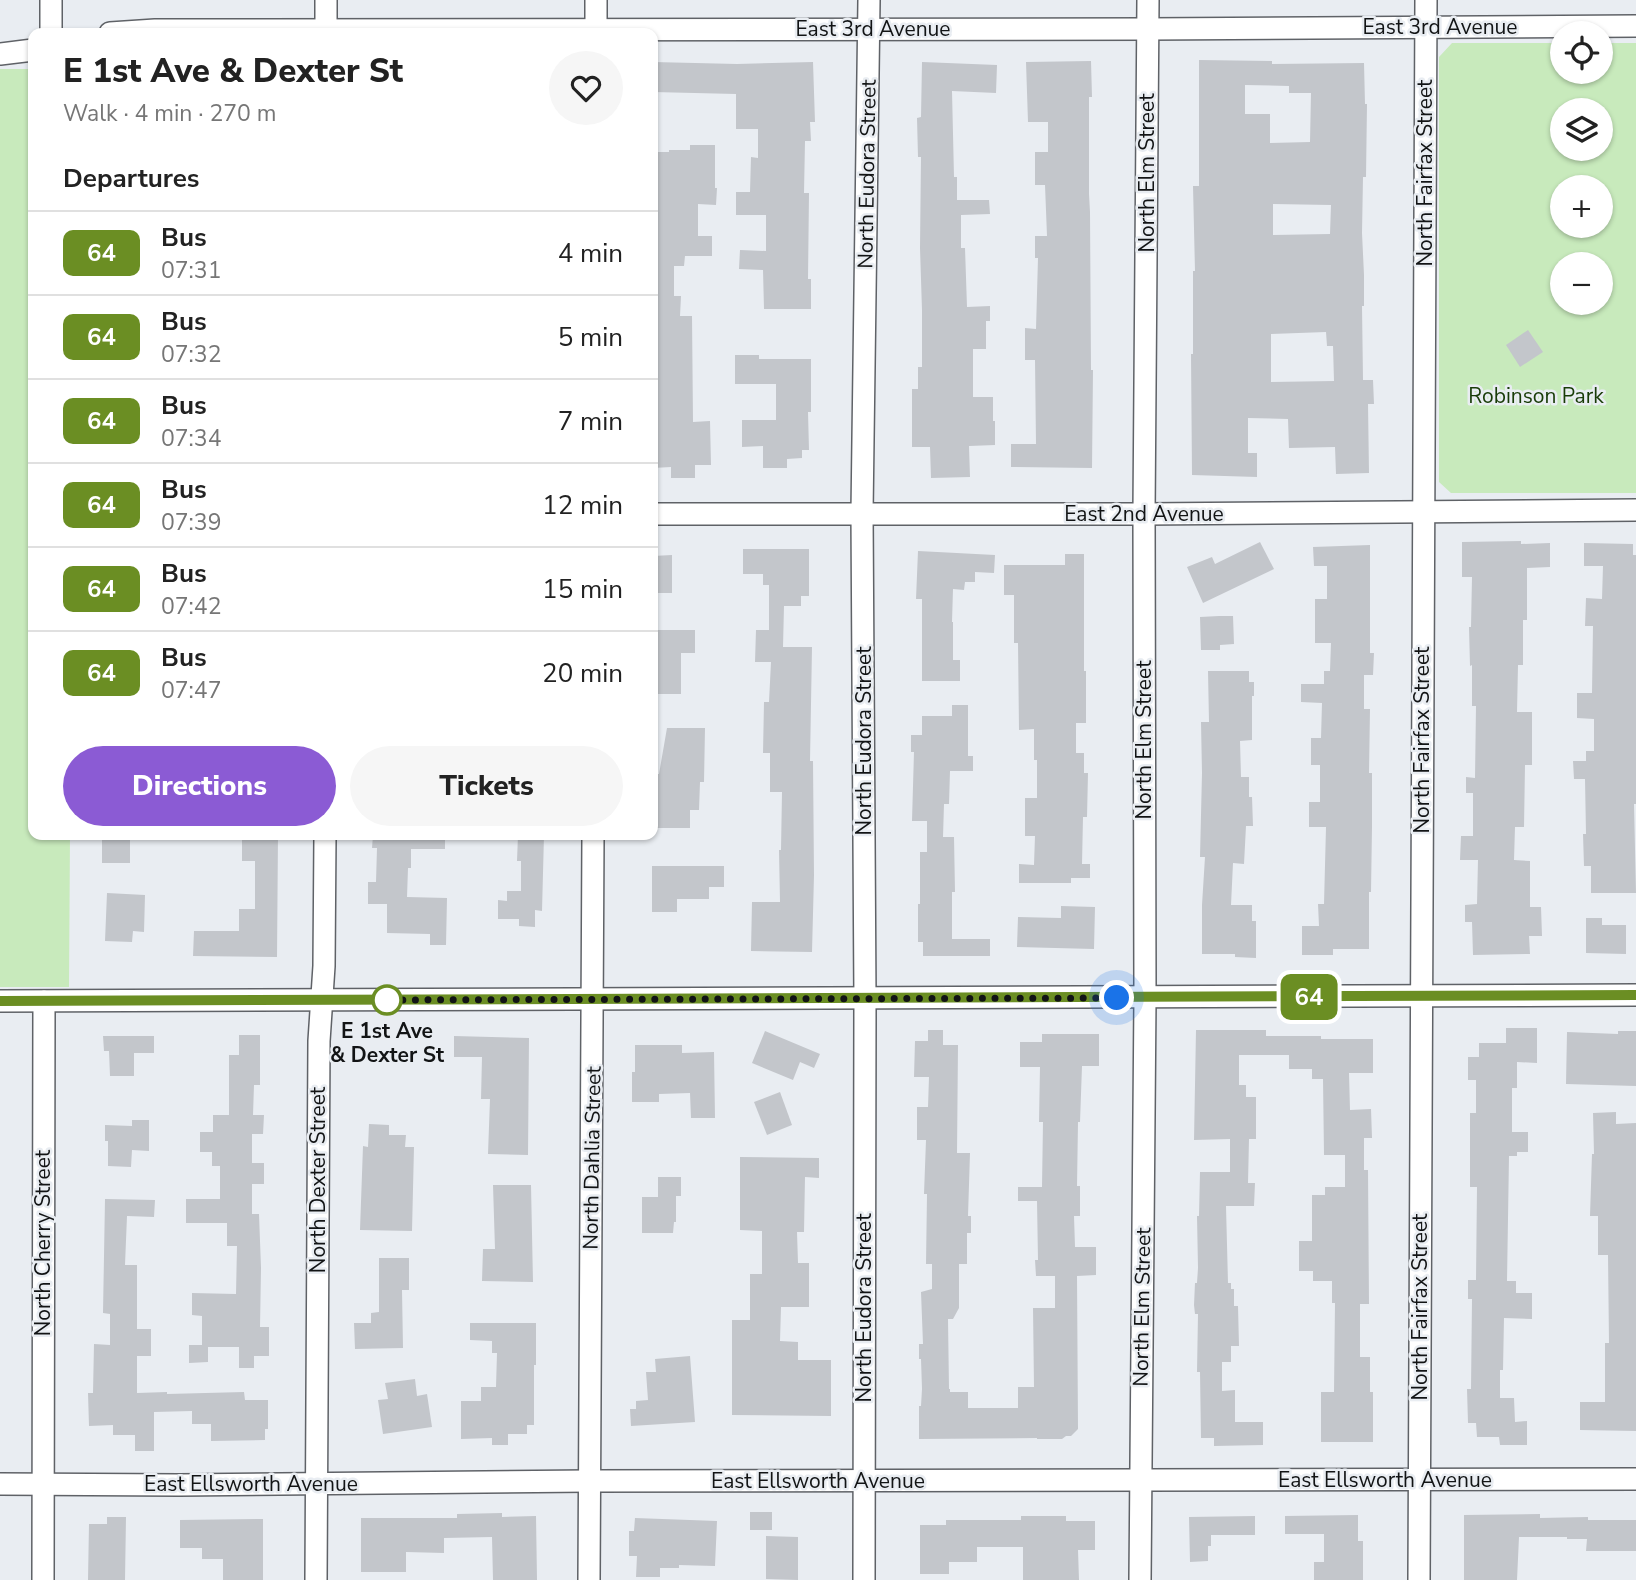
<!DOCTYPE html>
<html lang="en">
<head>
<meta charset="utf-8">
<style>
	body { margin:0; font-family:"Nunito Sans",sans-serif; background:#f6f6f6; color:#222; height:100vh; display:flex; flex-direction:column; font-size:26px; white-space:nowrap }
	* { box-sizing:border-box; margin:0 }
	p { font-size:23px; color:#767676 }
	.icon { flex:none; width:38px; height:38px; fill:none; stroke:currentColor; stroke-width:2; stroke-linecap:round; stroke-linejoin:round }
	.map { position:relative; flex:1; overflow:hidden }
	.side { position:absolute; left:28px; top:28px; width:630px; height:812px; display:flex; flex-direction:column; background:#fff; border-radius:14px; box-shadow:0 2px 5px #0004 }
	.side>* { flex:none }
	.badge { padding:0 14px; border-radius:10px; font-size:24px; line-height:46px }
	.buttons { position:absolute; left:1550px; top:21px; display:grid; gap:14px }
	.buttons a { display:grid; place-items:center; width:63px; height:63px; border-radius:50%; background:#fff; box-shadow:0 2px 5px #0004; font-size:35px }
	.you { position:absolute; width:35px; height:35px; margin:-18px; border:5px solid #fff; border-radius:50%; background:#1a73e8; box-shadow:0 0 0 10px #1a73e833 }
	.map>.badge { position:absolute; translate:-50% -50%; box-shadow:0 0 0 4px #fff }
	h2 { padding:0 35px; font-size:26px; line-height:63px }
	.round { display:grid; place-items:center; flex:none; width:74px; height:74px; border-radius:37px; background:#f6f6f6 }
	.summary { display:flex; align-items:center; justify-content:space-between; height:119px; padding:0 35px }
	h1 { font-size:33px; font-weight:800; line-height:52px }
	.button { display:flex; gap:14px; margin-top:auto; padding:14px 35px }
	.button a { flex:1; height:80px; border-radius:42px; background:#8b5bd4; color:#fff; font-size:28px; font-weight:800; line-height:80px; text-align:center }
	.button a+a { background:#f6f6f6; color:#222 }
	ul { padding:0; list-style:none }
	li { display:flex; align-items:center; gap:21px; height:84px; padding:0 35px; border-top:2px solid #e0e0e0 }
	li div { flex:1 }
	li b { display:block; font-size:26px }
	li em { font-style:normal }
	li .badge { min-width:77px; font-weight:700; text-align:center }
	.map>svg:first-child { display:block }
	.green { fill:#c8eabc; fill-rule:evenodd }
	.building { fill:#c3c6cb; fill-rule:evenodd }
	.lines { fill:none; stroke-linecap:round; stroke-linejoin:round }
	.minor-casing { stroke:#5f6267; stroke-width:24 }
	.minor { stroke:#fff; stroke-width:21 }
	.line-casing { stroke:#fff; stroke-width:16 }
	.line { stroke:#6b8e23; stroke-width:10 }
	.walk { stroke:#121415; stroke-width:7; stroke-dasharray:0 12.6 }
	.stop-dot { fill:#fff; stroke:#6b8e23; stroke-width:3.5 }
	.labels { text-anchor:middle; stroke-width:5; stroke-linejoin:round; paint-order:stroke }
	.street-label { font-size:21px; fill:#121415; stroke:#e9edf2 }
	.park-label { font-size:21px; fill:#183c07; stroke:#e9edf2 }
	.stop-label { font-size:21px; font-weight:bold; fill:#121415; stroke:#e9edf2 }
</style>
</head>
<body>
<div class="map">
<svg width="1636" height="1580" viewBox="0 0 1636 1580">
	<rect width="100%" height="100%" fill="#e9edf2"/>
	<g class="green">
		<path d="M1452,43H1563V72H1601V43H1636V493H1451L1439,482V57ZM1563,110H1601V149H1563ZM1563,187H1601V226H1563ZM1563,264H1601V303H1563Z"/>
		<polygon points="0,69 33,69 33,835 70,835 69,987 0,987"/>
	</g>
	<g class="building">
		<path d="M1199,60L1272,61V64L1364,63L1365,104H1367L1366,177H1363L1362,233L1364,275V306H1362L1363,380H1373L1374,404H1368L1369,473L1336,474L1335,447L1289,448L1288,419L1248,418V453H1257V477L1192,475L1191,354H1193V271H1195L1193,186H1199ZM1245,85L1289,86V93H1311L1310,142L1270,143V114H1245ZM1273,204L1331,205L1330,234L1273,235ZM1326,332L1327,346H1333L1334,381L1271,382V334Z"/>
		<polygon points="1091,61 1092,97 1089,97 1089,194 1090,212 1091,370 1093,370 1092,468 1011,467 1011,444 1036,444 1035,360 1025,360 1025,328 1036,329 1038,258 1035,258 1035,236 1047,236 1045,185 1035,185 1035,152 1048,152 1048,122 1028,122 1026,62"/>
		<polygon points="653,62 737,64 813,62 815,122 810,122 811,141 805,141 804,193 809,193 808,279 811,279 811,309 764,309 763,270 739,269 740,250 766,251 766,215 736,215 736,192 750,192 751,157 758,158 758,129 736,129 736,94 653,92"/>
		<polygon points="922,62 997,65 996,93 952,91 954,177 957,177 957,200 989,200 990,214 961,215 961,248 965,248 967,307 990,306 990,321 986,321 986,349 973,349 973,397 993,397 993,421 995,421 995,445 969,446 970,477 931,478 930,447 912,447 912,389 918,389 918,367 922,367 922,310 920,248 921,157 918,157 917,118 921,117"/>
		<polygon points="690,145 715,145 715,188 717,188 716,205 698,204 698,236 712,236 712,256 685,256 684,266 674,266 674,296 681,296 680,316 692,316 693,422 710,421 711,465 695,465 695,478 671,478 671,467 653,468 653,430 658,430 657,390 653,390 653,152 669,152 669,150 690,150"/>
		<polygon points="1528,330 1543,352 1520,367 1506,345"/>
		<polygon points="735,355 759,355 759,359 811,359 811,412 808,412 809,450 802,450 802,458 787,459 787,468 763,468 763,446 742,447 742,420 776,420 776,384 735,384"/>
		<polygon points="1521,541 1521,544 1550,543 1550,567 1527,568 1527,620 1523,620 1523,665 1518,665 1517,712 1532,712 1532,765 1525,765 1524,827 1515,827 1514,860 1530,861 1530,907 1541,907 1542,936 1529,936 1530,954 1473,955 1472,922 1465,922 1465,905 1477,904 1478,860 1460,860 1461,836 1473,836 1473,793 1466,793 1466,777 1475,778 1476,706 1472,706 1472,665 1470,666 1469,627 1471,627 1472,577 1462,577 1462,542"/>
		<polygon points="1260,542 1274,569 1203,603 1187,567 1212,557 1215,564"/>
		<polygon points="1584,543 1633,544 1633,555 1636,555 1636,804 1634,804 1636,893 1591,893 1591,866 1584,866 1583,834 1586,834 1585,779 1574,779 1573,761 1586,761 1586,751 1594,751 1594,719 1577,718 1577,693 1592,693 1593,626 1585,626 1586,598 1602,599 1603,566 1584,566"/>
		<polygon points="1370,545 1370,653 1374,653 1373,675 1364,675 1364,709 1370,709 1369,773 1372,773 1372,827 1371,892 1369,892 1369,949 1333,949 1333,955 1302,955 1302,926 1319,926 1318,904 1324,904 1326,827 1309,827 1309,802 1320,802 1320,765 1311,765 1311,738 1321,738 1322,703 1301,702 1301,684 1324,684 1324,671 1330,671 1331,643 1315,643 1315,599 1327,599 1327,566 1314,566 1313,547"/>
		<polygon points="743,549 809,549 809,596 801,596 801,606 784,606 783,647 812,647 810,761 813,761 814,875 812,952 751,951 752,902 780,902 779,850 781,850 782,792 770,792 770,753 763,753 764,702 769,702 771,662 755,662 756,630 769,630 769,585 763,585 763,574 743,574"/>
		<polygon points="918,551 995,555 994,573 975,572 975,582 965,582 964,590 953,589 952,622 953,622 953,660 960,660 960,681 922,681 922,599 916,599"/>
		<polygon points="1065,554 1084,554 1084,671 1086,671 1086,723 1076,723 1076,753 1084,753 1084,773 1088,773 1087,817 1083,817 1082,864 1090,864 1090,878 1071,878 1071,883 1019,883 1019,864 1034,865 1035,836 1025,836 1025,798 1037,798 1037,760 1034,760 1034,729 1019,730 1018,643 1014,643 1014,595 1004,595 1004,565 1065,565"/>
		<polygon points="672,555 672,593 653,593 653,556"/>
		<polygon points="1219,616 1233,616 1234,644 1220,645 1220,650 1201,650 1200,617"/>
		<polygon points="653,630 695,630 695,653 681,653 681,694 653,694"/>
		<polygon points="1208,671 1249,671 1249,682 1254,682 1254,696 1252,696 1252,740 1240,741 1241,777 1249,777 1249,797 1252,797 1253,826 1246,826 1244,864 1233,863 1231,905 1252,905 1252,921 1256,921 1256,958 1235,957 1235,954 1202,954 1202,905 1205,857 1200,857 1202,773 1201,722 1209,722"/>
		<polygon points="952,705 968,705 968,756 973,756 973,771 950,771 949,804 944,804 943,837 954,837 955,892 952,892 952,939 990,939 990,956 923,956 923,942 918,942 918,904 920,904 920,852 927,852 927,821 912,821 914,752 911,752 911,735 922,735 922,716 952,716"/>
		<polygon points="667,728 705,728 704,782 700,782 699,810 690,810 690,828 653,828 653,774 659,774"/>
		<rect x="102" y="835" width="28" height="28"/>
		<polygon points="242,835 278,835 277,957 193,956 194,931 239,931 239,909 255,909 255,861 242,861"/>
		<polygon points="373,835 445,835 445,849 411,849 411,868 408,868 407,897 447,898 446,945 430,945 430,934 387,933 387,904 368,904 368,882 376,882 377,848 372,848"/>
		<polygon points="518,835 544,835 542,911 535,910 535,927 519,926 519,919 498,919 498,900 507,901 507,891 521,891 521,861 517,861"/>
		<polygon points="652,866 724,866 724,887 709,887 709,899 677,899 677,912 652,912"/>
		<polygon points="107,893 145,895 144,932 133,931 132,942 105,941"/>
		<polygon points="1061,906 1095,907 1094,949 1017,947 1018,917 1061,918"/>
		<polygon points="1586,918 1602,918 1602,925 1626,925 1626,954 1586,953"/>
		<polygon points="1506,1028 1537,1028 1537,1063 1517,1062 1517,1088 1512,1088 1512,1132 1528,1132 1528,1152 1517,1152 1517,1156 1509,1156 1507,1281 1516,1281 1516,1293 1532,1293 1532,1319 1504,1318 1503,1370 1500,1370 1500,1398 1514,1398 1515,1422 1527,1421 1527,1445 1500,1445 1499,1437 1477,1437 1476,1423 1468,1423 1467,1389 1471,1389 1472,1299 1468,1299 1468,1280 1476,1280 1477,1187 1470,1187 1470,1113 1476,1113 1476,1080 1468,1080 1468,1057 1479,1057 1479,1043 1506,1043"/>
		<polygon points="928,1030 943,1030 943,1045 958,1045 957,1153 970,1153 968,1216 971,1216 971,1233 967,1233 967,1264 959,1264 959,1308 953,1319 948,1319 949,1389 950,1389 950,1392 968,1392 968,1408 1018,1408 1018,1387 1034,1387 1033,1308 1055,1308 1055,1276 1036,1276 1035,1260 1038,1260 1037,1201 1018,1201 1018,1187 1042,1187 1043,1122 1039,1122 1040,1067 1020,1067 1020,1042 1042,1042 1042,1034 1099,1034 1099,1066 1082,1066 1080,1122 1078,1122 1077,1186 1080,1186 1080,1216 1074,1216 1075,1247 1096,1247 1096,1275 1077,1276 1078,1429 1071,1436 1066,1436 1062,1439 1037,1439 1037,1438 919,1439 919,1406 921,1406 922,1389 921,1359 919,1359 919,1344 923,1344 921,1292 932,1289 932,1264 926,1264 927,1194 924,1194 926,1140 917,1140 917,1107 928,1107 929,1077 914,1077 915,1041 928,1041"/>
		<polygon points="1196,1030 1266,1030 1266,1036 1321,1036 1321,1039 1373,1039 1373,1073 1349,1073 1350,1110 1371,1109 1372,1138 1364,1138 1364,1170 1368,1170 1369,1304 1360,1304 1360,1357 1370,1357 1370,1392 1373,1392 1373,1442 1321,1442 1321,1392 1334,1392 1335,1303 1332,1303 1332,1281 1313,1281 1313,1271 1299,1271 1299,1241 1312,1241 1312,1195 1325,1195 1325,1187 1345,1187 1345,1155 1324,1155 1323,1079 1312,1079 1312,1069 1289,1069 1289,1055 1239,1055 1239,1085 1246,1085 1246,1097 1256,1097 1256,1139 1249,1139 1248,1183 1255,1183 1254,1206 1226,1206 1228,1283 1231,1283 1231,1289 1234,1289 1234,1306 1238,1306 1239,1346 1231,1346 1231,1362 1222,1362 1222,1391 1235,1390 1235,1422 1263,1422 1263,1445 1214,1446 1214,1438 1201,1438 1200,1372 1197,1372 1198,1314 1195,1314 1194,1305 1195,1283 1197,1283 1198,1268 1197,1216 1199,1216 1200,1172 1230,1172 1230,1139 1194,1140"/>
		<polygon points="765,1031 820,1054 814,1068 800,1062 793,1080 752,1063"/>
		<polygon points="1618,1031 1636,1031 1636,1086 1566,1084 1567,1032 1618,1034"/>
		<polygon points="239,1035 260,1035 260,1085 254,1085 253,1115 264,1115 263,1134 252,1134 252,1163 264,1163 264,1184 252,1184 252,1214 259,1214 261,1268 260,1327 269,1327 269,1356 254,1356 254,1368 239,1368 239,1347 208,1347 208,1362 189,1363 189,1345 202,1345 202,1316 192,1315 192,1293 236,1294 237,1246 227,1246 227,1223 186,1223 186,1199 220,1199 220,1166 212,1166 212,1152 200,1152 200,1132 213,1132 213,1115 229,1115 229,1055 239,1055"/>
		<polygon points="103,1036 154,1036 154,1053 134,1053 134,1076 110,1076 109,1051 104,1051"/>
		<polygon points="454,1036 529,1038 528,1155 488,1154 490,1099 481,1099 482,1057 454,1057"/>
		<polygon points="635,1045 682,1045 682,1053 714,1052 715,1118 691,1118 690,1093 659,1094 659,1102 632,1102 632,1072 635,1072"/>
		<polygon points="780,1092 792,1125 767,1135 754,1102"/>
		<polygon points="1616,1112 1616,1124 1636,1123 1636,1431 1580,1430 1580,1402 1605,1402 1605,1343 1609,1343 1608,1255 1598,1255 1598,1216 1590,1216 1592,1154 1594,1154 1593,1113"/>
		<polygon points="132,1120 149,1120 149,1151 132,1150 131,1167 108,1166 108,1141 105,1141 105,1125 132,1126"/>
		<polygon points="369,1124 389,1125 389,1135 406,1135 405,1147 414,1147 412,1231 360,1230 363,1146 368,1147"/>
		<polygon points="740,1157 819,1158 819,1178 805,1177 804,1232 797,1232 798,1263 809,1263 809,1307 781,1307 780,1341 798,1342 798,1360 831,1360 831,1416 732,1415 732,1320 750,1320 750,1274 762,1274 762,1231 740,1230"/>
		<polygon points="658,1177 681,1177 681,1196 676,1196 676,1222 674,1222 673,1233 642,1233 642,1197 658,1197"/>
		<polygon points="493,1185 531,1185 533,1282 482,1281 483,1249 495,1249"/>
		<polygon points="105,1199 155,1200 154,1217 127,1216 125,1265 137,1265 137,1329 151,1329 151,1356 137,1356 137,1393 167,1392 167,1394 244,1392 245,1400 268,1400 268,1429 265,1429 265,1440 211,1441 211,1424 192,1424 192,1411 154,1412 154,1451 135,1451 135,1435 113,1435 113,1425 89,1426 88,1393 93,1393 94,1344 110,1345 110,1314 103,1313"/>
		<polygon points="379,1258 409,1258 409,1290 402,1290 403,1348 355,1349 354,1323 371,1323 371,1313 379,1312"/>
		<polygon points="470,1323 536,1323 536,1365 534,1365 534,1425 527,1425 527,1434 508,1434 508,1445 492,1445 492,1438 461,1439 461,1401 481,1401 481,1387 496,1387 497,1353 492,1353 492,1341 470,1340"/>
		<polygon points="690,1356 695,1422 631,1426 630,1409 636,1409 636,1401 648,1400 646,1372 656,1372 655,1359"/>
		<polygon points="415,1379 417,1396 427,1394 432,1427 383,1434 378,1400 388,1399 385,1383"/>
		<rect x="750" y="1512" width="22" height="18"/>
		<polygon points="502,1513 502,1517 536,1516 537,1580 493,1580 492,1537 444,1538 444,1553 406,1552 406,1572 361,1572 361,1518 457,1518 457,1514"/>
		<polygon points="1540,1514 1540,1518 1588,1517 1588,1520 1636,1520 1636,1551 1586,1551 1587,1539 1567,1539 1567,1537 1519,1537 1517,1580 1464,1580 1464,1515"/>
		<polygon points="1358,1515 1358,1541 1363,1541 1363,1580 1314,1580 1314,1562 1324,1562 1324,1534 1285,1534 1285,1516"/>
		<polygon points="1021,1516 1066,1516 1066,1521 1095,1521 1095,1550 1078,1550 1079,1580 1023,1580 1023,1547 977,1547 977,1562 949,1562 949,1574 920,1574 920,1525 946,1525 946,1520 1021,1520"/>
		<polygon points="1255,1516 1255,1535 1211,1535 1211,1546 1208,1546 1208,1561 1190,1562 1189,1517"/>
		<polygon points="107,1517 126,1517 125,1580 88,1580 89,1524 107,1524"/>
		<polygon points="635,1518 717,1521 715,1566 679,1565 679,1568 660,1568 660,1577 636,1577 637,1556 629,1556 629,1531 634,1531"/>
		<polygon points="263,1519 263,1580 223,1580 223,1559 202,1559 202,1548 180,1548 180,1520"/>
		<polygon points="766,1536 798,1537 798,1580 766,1579"/>
	</g>
	<g class="lines">
		<g class="minor-casing">
			<g id="minor">
				<polyline points="596,0 596,33"/>
				<polyline points="51,33 51,0"/>
				<polyline points="110,33 155,30 1148,29 1636,26"/>
				<polyline points="326,33 326,0"/>
				<polyline points="0,54 33,50"/>
				<polyline points="653,514 1144,514 1636,510"/>
				<polyline points="0,1001 1636,995"/>
				<polyline points="0,1484 179,1485 589,1481 1636,1479"/>
				<polyline points="43,1580 44,1001"/>
				<polyline points="316,1580 319,1041 324,966 325,835"/>
				<polyline points="589,1580 593,835"/>
				<polyline points="864,1580 865,999 862,513 869,0"/>
				<polyline points="1140,1580 1145,998 1144,514 1148,0"/>
				<polyline points="1419,1580 1426,0"/>
			</g>
		</g>
		<use href="#minor" class="minor"/>
	</g>
	<g class="lines">
		<g class="line-casing">
			<polyline id="line" points="0,1001 1636,995"/>
		</g>
		<use href="#line" class="line"/>
		<polyline class="walk" points="387,1000 376,1000 1117,998"/>
	</g>
	<circle class="stop-dot" cx="387" cy="1000" r="14"/>
	<g class="labels">
		<g class="street-label">
			<text x="1440" y="34">East 3rd Avenue</text>
			<text x="873" y="36">East 3rd Avenue</text>
			<text transform="translate(1147 173) rotate(-90)" y="7">North Elm Street</text>
			<text transform="translate(1425 173) rotate(-90)" y="7">North Fairfax Street</text>
			<text transform="translate(867 174) rotate(-89)" y="7">North Eudora Street</text>
			<text x="1144" y="521">East 2nd Avenue</text>
			<text transform="translate(1144 740) rotate(-90)" y="7">North Elm Street</text>
			<text transform="translate(1422 740) rotate(-90)" y="7">North Fairfax Street</text>
			<text transform="translate(864 741) rotate(-90)" y="7">North Eudora Street</text>
			<text transform="translate(592 1158) rotate(-89)" y="7">North Dahlia Street</text>
			<text transform="translate(318 1180) rotate(-90)" y="7">North Dexter Street</text>
			<text transform="translate(43 1243) rotate(-90)" y="7">North Cherry Street</text>
			<text transform="translate(1142 1307) rotate(-89)" y="7">North Elm Street</text>
			<text transform="translate(1420 1307) rotate(-90)" y="7">North Fairfax Street</text>
			<text transform="translate(864 1308) rotate(-90)" y="7">North Eudora Street</text>
			<text x="1385" y="1487">East Ellsworth Avenue</text>
			<text x="818" y="1488">East Ellsworth Avenue</text>
			<text x="251" y="1491">East Ellsworth Avenue</text>
		</g>
		<g class="park-label">
			<text x="1536" y="403">Robinson Park</text>
		</g>
		<g class="stop-label">
			<text x="387" y="1038">E 1st Ave<tspan x="387" dy="24">&amp; Dexter St</tspan></text>
		</g>
	</g>
</svg>
<div class="buttons">
<a><svg class="icon" aria-label="locate" viewBox="0 0 24 24"><circle cx="12" cy="12" r="6"/><path d="M12 2v4M12 18v4M2 12h4M18 12h4"/></svg></a>
<a><svg class="icon" aria-label="layers" viewBox="0 0 24 24"><path d="M12 4l9 5-9 5-9-5zM3 14l9 5 9-5"/></svg></a>
<a>+</a>
<a>−</a>
</div>
<div class="you" style="left:1117px;top:998px"></div>
<b class="badge" style="left:1309px;top:997px;background:#6b8e23;color:#fff">64</b>
<section class="side">
<div class="summary"><div><h1>E 1st Ave &amp; Dexter St</h1><p>Walk · 4 min · 270 m</p></div><a class="round"><svg class="icon" aria-label="heart" viewBox="0 0 24 24"><path d="M12 20l-8-8c-3-5 5-10 8-4 3-6 11-1 8 4z"/></svg></a></div>
<h2>Departures</h2>
<ul>
<li><span class="badge" style="background:#6b8e23;color:#fff">64</span><div><b>Bus</b><p>07:31</p></div><em>4 min</em></li>
<li><span class="badge" style="background:#6b8e23;color:#fff">64</span><div><b>Bus</b><p>07:32</p></div><em>5 min</em></li>
<li><span class="badge" style="background:#6b8e23;color:#fff">64</span><div><b>Bus</b><p>07:34</p></div><em>7 min</em></li>
<li><span class="badge" style="background:#6b8e23;color:#fff">64</span><div><b>Bus</b><p>07:39</p></div><em>12 min</em></li>
<li><span class="badge" style="background:#6b8e23;color:#fff">64</span><div><b>Bus</b><p>07:42</p></div><em>15 min</em></li>
<li><span class="badge" style="background:#6b8e23;color:#fff">64</span><div><b>Bus</b><p>07:47</p></div><em>20 min</em></li>
</ul>
<div class="button"><a>Directions</a><a>Tickets</a></div>
</section>
</div>
</body>
</html>
